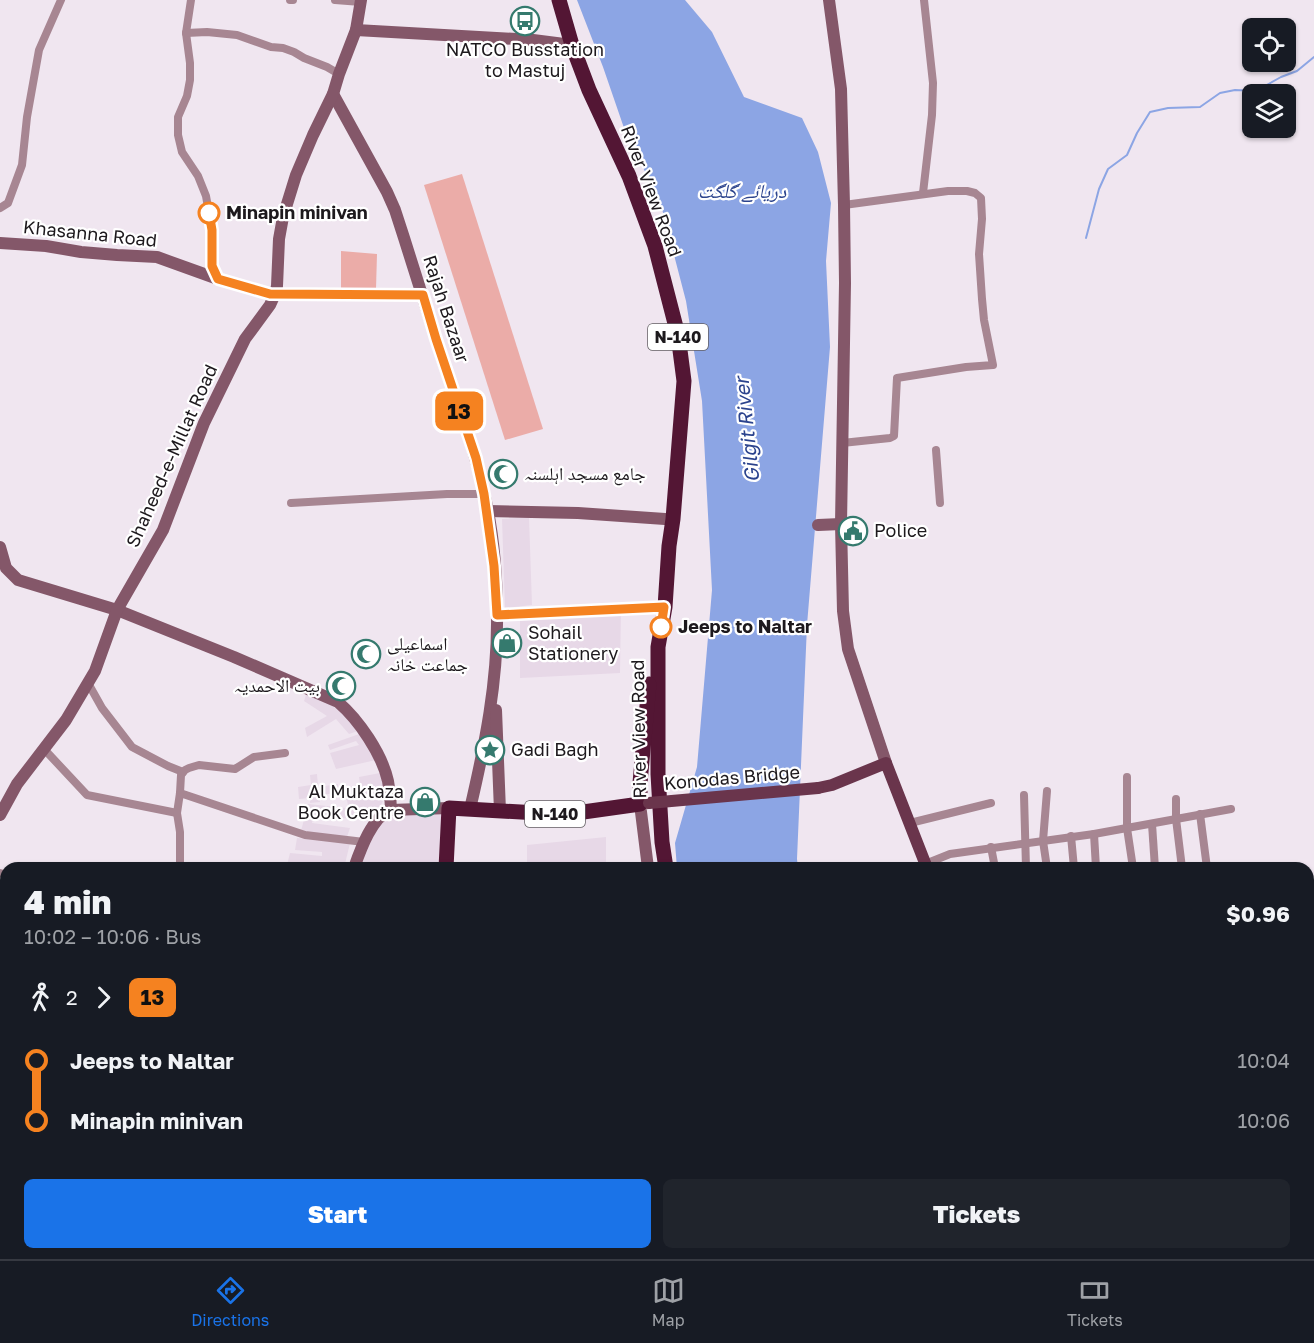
<!DOCTYPE html>
<html lang="en">
<head>
<meta charset="utf-8">
<style>
	body { margin:0; font-family:"Golos Text","Noto Naskh Arabic",sans-serif; background:#20242c; color:#f1f3f6; height:100vh; display:flex; flex-direction:column; font-size:22px; white-space:nowrap }
	* { box-sizing:border-box; margin:0 }
	p { font-size:20px; color:#9ea1a6 }
	.icon { flex:none; width:33px; height:33px; fill:none; stroke:currentColor; stroke-width:2; stroke-linecap:round; stroke-linejoin:round }
	.map { position:relative; flex:1; overflow:hidden }
	.details { position:absolute; left:0px; top:862px; width:1314px; height:398px; display:flex; flex-direction:column; background:#171b24; border-radius:18px 18px 0 0; box-shadow:0 2px 4px #0004 }
	.details>* { flex:none }
	.badge { padding:0 12px; border-radius:9px; font-size:21px; line-height:39px }
	.buttons { position:absolute; left:1242px; top:18px; display:grid; gap:12px }
	.buttons a { display:grid; place-items:center; width:54px; height:54px; border-radius:9px; background:#171b24; box-shadow:0 2px 4px #0004; font-size:30px }
	.map>.badge { position:absolute; translate:-50% -50%; box-shadow:0 0 0 3px #fff }
	.legs { display:flex; align-items:center; gap:9px; height:66px; padding:0 24px; font-size:20px }
	.legs p { margin-inline-start:auto }
	.head { display:flex; align-items:center; justify-content:space-between; height:102px; padding:0 24px }
	h1 { font-size:33px; font-weight:800; line-height:45px }
	.cta { display:flex; gap:12px; margin-top:auto; padding:12px 24px }
	.cta a { flex:1; height:69px; border-radius:9px; background:#1a73e8; color:#fff; font-size:24px; font-weight:800; line-height:69px; text-align:center }
	.cta a+a { background:#20242c; color:#f1f3f6 }
	ul { padding:0 24px; list-style:none }
	li { display:flex; align-items:center; gap:21px; height:60px; font-size:22px }
	li i { display:grid; place-items:center; width:9px; height:100%; margin:0 8px; background:currentColor }
	li i::after { content:''; width:15px; height:15px; margin:-8px; border:4px solid; border-radius:50%; background:#171b24 }
	li p { margin-inline-start:auto }
	li:first-child i { background:linear-gradient(#0000 50%,currentColor 0) }
	li:last-child i { background:linear-gradient(currentColor 50%,#0000 0) }
	.menu { display:flex; justify-content:space-around; align-items:center; height:84px; border-top:2px solid #363941; background:#171b24; font-size:16px; color:#9ea1a6 }
	.menu a { display:grid; justify-items:center; gap:3px }
	.menu .selected { color:#1a73e8 }
	.map>svg:first-child { display:block }
	.built { fill:#e7d8e7 }
	.green { fill:#ebaca8 }
	.water { fill:#8ca5e4 }
	.lines { fill:none; stroke-linecap:round; stroke-linejoin:round }
	.stream { stroke:#8ca5e4; stroke-width:2 }
	.street { stroke:#a78692; stroke-width:8 }
	.secondary { stroke:#845769; stroke-width:12 }
	.primary { stroke:#6a354c; stroke-width:12 }
	.highway { stroke:#531634; stroke-width:15 }
	.primary-bridge { stroke:#6a354c; stroke-width:12 }
	.line-1-casing { stroke:#fff; stroke-width:14 }
	.line-1 { stroke:#f58220; stroke-width:9 }
	.stop-1-dot { fill:#fff; stroke:#f58220; stroke-width:3 }
	.labels { text-anchor:middle; stroke-width:4.5; stroke-linejoin:round; paint-order:stroke }
	.shield { fill:#fff; stroke:#615e61; stroke-width:1.5 }
	.shield-label { font-size:16px; font-weight:bold; fill:#1d191d }
	.poi-label { font-size:18px; fill:#1d191d; stroke:#fff; text-anchor:start }
	.street-label { font-size:18px; fill:#1d191d; stroke:#fff }
	.stop-label { font-size:18px; font-weight:bold; fill:#1d191d; stroke:#fff; text-anchor:start }
	.water-label { font-size:20px; font-style:italic; fill:#2b438d; stroke:#fff }
</style>
</head>
<body>
<div class="map">
<svg width="1314" height="1259" viewBox="0 0 1314 1259">
	<rect width="100%" height="100%" fill="#f0e6f0"/>
	<g class="built">
		<polygon points="529,517 532,605 505,608 502,519"/>
		<polygon points="621,608 620,673 520,678 520,614"/>
		<polygon points="307,692 341,711 358,731 349,734 336,719 307,737 305,728 327,716 304,701"/>
		<polygon points="362,733 376,760 336,769 330,753 359,745 356,741 330,750 328,745"/>
		<polygon points="380,773 386,794 359,794 358,798 383,801 378,811 348,805 344,788 360,784 359,777"/>
		<polygon points="317,774 318,787 338,784 338,793 319,795 320,802 310,803 310,798 299,799 298,787 311,785 310,775"/>
		<polygon points="308,804 355,809 352,819 314,815 312,823 350,828 347,837 301,831"/>
		<polygon points="449,807 446,868 355,868 380,816"/>
		<polygon points="606,837 606,868 527,868 527,845"/>
		<polygon points="297,838 350,843 344,868 322,868 287,865 290,853 322,856 322,852 295,850"/>
	</g>
	<g class="green">
		<polygon points="462,174 543,429 505,440 424,185"/>
		<polygon points="341,251 377,254 376,289 341,288"/>
	</g>
	<g class="water">
		<polygon points="577,0 685,0 712,32 744,97 802,118 818,152 831,203 826,261 830,347 807,625 797,859 798,868 677,868 675,843 697,767 712,590 702,401 686,301 661,205 624,128 603,67"/>
		<polygon points="767,1254 878,1254 880,1259 769,1259"/>
	</g>
	<g class="lines">
		<polyline class="stream" points="1086,238 1099,189 1108,169 1127,155 1137,133 1150,112 1168,108 1200,107 1220,93 1235,90 1256,91 1281,77 1297,71 1314,57"/>
		<g class="street">
			<polyline points="191,0 186,33 190,63 190,80 187,96 178,117 178,135 182,152 198,176 206,196 212,230 212,266 218,279"/>
			<polyline points="290,0 293,0"/>
			<polyline points="335,0 361,2"/>
			<polyline points="186,33 207,32 237,35 271,47 283,48 294,52 304,58 327,67 339,74"/>
			<polyline points="923,193 932,115 933,83 924,0"/>
			<polyline points="0,208 8,203 22,165 27,117 39,50 61,0"/>
			<polyline points="842,443 890,438 894,436 897,378 966,367 993,365 984,320 982,299 979,254 982,219 981,198 975,193 967,191 948,191 844,205"/>
			<polyline points="936,450 940,503"/>
			<polyline points="291,503 447,494 484,494"/>
			<polyline points="497,615 665,607"/>
			<polyline points="88,683 102,708 132,747 168,766 183,772"/>
			<polyline points="44,749 87,795 177,813"/>
			<polyline points="1127,777 1127,828 1133,868"/>
			<polyline points="180,793 305,835 364,842"/>
			<polyline points="1024,795 1026,868"/>
			<polyline points="1176,799 1176,819 1182,868"/>
			<polyline points="1200,814 1207,868"/>
			<polyline points="910,823 991,803"/>
			<polyline points="1152,824 1155,868"/>
			<polyline points="1094,834 1096,868"/>
			<polyline points="1071,836 1074,868"/>
			<polyline points="991,847 995,868"/>
			<polyline points="925,864 950,854 1094,834 1231,809"/>
			<polyline points="180,868 180,832 177,813 180,793 181,775 185,770 189,768 199,765 235,769 254,757 285,753"/>
			<polyline points="1047,868 1043,841 1047,791"/>
			<polyline points="0,873 6,875"/>
			<polyline points="0,1048 6,1050"/>
			<polyline points="0,1139 4,1145 6,1162"/>
			<polyline points="978,1254 979,1259"/>
			<polyline points="154,1259 155,1254"/>
			<polyline points="1141,1259 1153,1256 1153,1259"/>
		</g>
		<g class="secondary">
			<polyline points="829,0 841,89 844,205 845,283 841,524 843,611 848,649 886,763"/>
			<polyline points="356,30 533,40 572,45"/>
			<path d="M333,94L387,192L395,210C411,259 426,308 442,358C457,402 474,447 484,493C493,530 497,577 497,615C498,681 485,745 470,809"/>
			<polyline points="0,243 46,246 81,252 117,255 157,257 218,279 270,294 423,295"/>
			<polyline points="488,511 578,513 665,519"/>
			<polyline points="818,525 841,524"/>
			<path d="M0,547L6,568L18,580L117,610L234,657L338,702C359,720 382,754 388,781C390,791 391,801 391,810"/>
			<polyline points="496,710 500,811"/>
			<polyline points="648,803 640,804 648,868"/>
			<polyline points="0,815 17,784 66,720 95,671 117,610 163,530 204,423 245,339 270,305 275,294 277,286 279,239 283,217 296,175 313,135 333,94 339,74 356,30 361,0"/>
			<path d="M354,868C360,851 372,816 391,810L449,808"/>
			<polyline points="720,1254 721,1259"/>
		</g>
		<g class="primary">
			<polyline points="818,788 832,785 886,763 927,868"/>
			<polyline points="1032,1254 1033,1259"/>
		</g>
		<g class="highway">
			<polyline points="559,0 572,45 589,90 629,176 655,246 678,335 684,381 673,519 669,546 665,607 658,647 658,774 662,842 666,868"/>
			<polyline points="446,868 449,808 555,814 569,814 640,804 640,783 649,684"/>
			<polyline points="759,1254 760,1259"/>
			<polyline points="362,1259 364,1254"/>
		</g>
		<polyline class="primary-bridge" points="649,803 818,788"/>
	</g>
	<g class="lines">
		<g class="line-1-casing">
			<polyline id="line-1" points="209,213 212,230 212,266 218,279 270,294 423,295 436,339 476,458 484,494 494,566 497,615 664,607 661,627"/>
		</g>
		<use href="#line-1" class="line-1"/>
	</g>
	<defs>
		<g id="bus-ring" transform="scale(1.5)"><circle r="9.5" fill="#fff" stroke="#357a6e" stroke-width="1.5"/><path d="M-5-6H5V4H4V6H2V4H-2V6H-4V4H-5ZM-3.5-4V0h7V-4ZM-3.5 1.2v1.5H-2V1.2ZM2 1.2v1.5H3.5V1.2Z" fill="#357a6e"/></g>
		<g id="mosque-ring" transform="scale(1.5)"><circle r="9.5" fill="#fff" stroke="#357a6e" stroke-width="1.5"/><path d="M3.5-4.9A6 6 0 1 0 3.5 4.9A5 5 0 1 1 3.5-4.9Z" fill="#357a6e"/></g>
		<g id="civic-ring" transform="scale(1.5)"><circle r="9.5" fill="#fff" stroke="#357a6e" stroke-width="1.5"/><path d="M-.6-6.5H3V-4.5H.6V-3L4-1V1h2V6H-6V1h2V-1L-.6-3ZM-1.2 2.5V6h2.4V2.5Z" fill="#357a6e"/></g>
		<g id="shop-ring" transform="scale(1.5)"><circle r="9.5" fill="#fff" stroke="#357a6e" stroke-width="1.5"/><path d="M-5-2.5h2.3a2.7 3.5 0 0 1 5.4 0H5L5.5 6h-11ZM-1.5-2.5h3a1.5 2.3 0 0 0-3 0Z" fill="#357a6e"/></g>
		<g id="sight-ring" transform="scale(1.5)"><circle r="9.5" fill="#fff" stroke="#357a6e" stroke-width="1.5"/><path d="M0-6L1.8-2.2L6-1.7L2.9 1.2L3.7 5.4L0 3.3L-3.7 5.4L-2.9 1.2L-6-1.7L-1.8-2.2Z" fill="#357a6e"/></g>
	</defs>
	<g fill-rule="evenodd">
		<use href="#bus-ring" x="525" y="21"/>
		<use href="#mosque-ring" x="503" y="474"/>
		<use href="#civic-ring" x="853" y="531"/>
		<use href="#shop-ring" x="507" y="643"/>
		<use href="#mosque-ring" x="366" y="654"/>
		<use href="#mosque-ring" x="341" y="686"/>
		<use href="#sight-ring" x="490" y="750"/>
		<use href="#shop-ring" x="425" y="802"/>
	</g>
	<g class="stop-1-dot">
		<circle cx="209" cy="213" r="10"/>
		<circle cx="661" cy="627" r="10"/>
	</g>
	<g class="labels">
		<g class="shield">
			<rect x="648" y="324" width="60" height="26" rx="4.5"/>
			<rect x="525" y="801" width="60" height="26" rx="4.5"/>
		</g>
		<g class="shield-label">
			<text x="678" y="343">N-140</text>
			<text x="555" y="820">N-140</text>
		</g>
		<g class="poi-label">
			<text x="525" y="56" text-anchor="middle">NATCO Busstation<tspan x="525" dy="21">to Mastuj</tspan></text>
			<text x="524" y="480">جامع مسجد اہلسنہ</text>
			<text x="874" y="537">Police</text>
			<text x="528" y="639">Sohail<tspan x="528" dy="21">Stationery</tspan></text>
			<text x="387" y="650">اسماعیلی<tspan x="387" dy="21">جماعت خانہ</tspan></text>
			<text x="320" y="692" text-anchor="end">بیت الاحمدیہ</text>
			<text x="511" y="756">Gadi Bagh</text>
			<text x="404" y="798" text-anchor="end">Al Muktaza<tspan x="404" dy="21">Book Centre</tspan></text>
		</g>
		<g class="street-label">
			<text transform="translate(651 191) rotate(69)" y="6">River View Road</text>
			<text transform="translate(90 234) rotate(6)" y="6">Khasanna Road</text>
			<text transform="translate(446 309) rotate(72)" y="6">Rajah Bazaar</text>
			<text transform="translate(172 456) rotate(-66)" y="6">Shaheed-e-Millat Road</text>
			<text transform="translate(639 729) rotate(-91)" y="6">River View Road</text>
			<text transform="translate(732 778) rotate(-5)" y="6">Konodas Bridge</text>
		</g>
		<g class="stop-label">
			<text x="226" y="219">Minapin minivan</text>
			<text x="678" y="633">Jeeps to Naltar</text>
		</g>
		<g class="water-label">
			<text x="742" y="198">دریائے گلگت</text>
			<text transform="translate(747 430) rotate(-96)" y="7">Gilgit River</text>
		</g>
	</g>
</svg>
<div class="buttons">
<a><svg class="icon" aria-label="locate" viewBox="0 0 24 24"><circle cx="12" cy="12" r="6"/><path d="M12 2v4M12 18v4M2 12h4M18 12h4"/></svg></a>
<a><svg class="icon" aria-label="layers" viewBox="0 0 24 24"><path d="M12 4l9 5-9 5-9-5zM3 14l9 5 9-5"/></svg></a>
</div>
<b class="badge" style="left:459px;top:411px;background:#f58220;color:#111">13</b>
<section class="details">
<div class="head"><div><h1>4 min</h1><p>10:02 – 10:06 · Bus</p></div><b>$0.96</b></div>
<div class="legs"><svg class="icon" aria-label="walk" viewBox="0 0 24 24"><circle cx="13" cy="4" r="2"/><path d="M13 8l-2 6 4 7M11 14l-3 7M7 12l3-4h3l4 4"/></svg>2<svg class="icon" aria-label="forward" viewBox="0 0 24 24"><path d="M9 5l7 7-7 7"/></svg><b class="badge" style="background:#f58220;color:#111">13</b></div>
<ul>
<li><i style="color:#f58220"></i><b>Jeeps to Naltar</b><p>10:04</p></li>
<li><i style="color:#f58220"></i><b>Minapin minivan</b><p>10:06</p></li>
</ul>
<div class="cta"><a>Start</a><a>Tickets</a></div>
</section>
</div>
<nav class="menu">
<a class="selected"><svg class="icon" aria-label="directions" viewBox="0 0 24 24"><path d="M12 3l9 9-9 9-9-9zM9 14v-3h6M13 9l2 2-2 2"/></svg>Directions</a>
<a><svg class="icon" aria-label="map" viewBox="0 0 24 24"><path d="M3 6l6-2 6 2 6-2v14l-6 2-6-2-6 2zM9 4v14M15 6v14"/></svg>Map</a>
<a><svg class="icon" aria-label="tickets" viewBox="0 0 24 24"><path d="M3 7h18v10H3zM15 7v10"/></svg>Tickets</a>
</nav>
</body>
</html>
